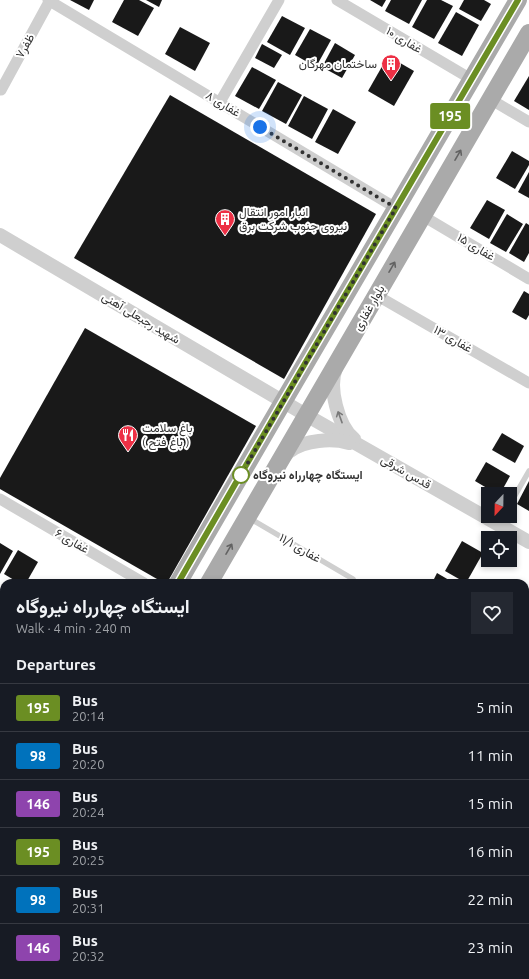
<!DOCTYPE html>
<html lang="en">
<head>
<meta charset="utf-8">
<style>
	body { margin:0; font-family:Ubuntu,Vazirmatn,sans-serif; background:#242831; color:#f1f3f6; height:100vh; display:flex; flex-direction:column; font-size:15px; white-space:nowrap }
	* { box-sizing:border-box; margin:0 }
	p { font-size:13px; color:#9ea1a6 }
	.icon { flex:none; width:22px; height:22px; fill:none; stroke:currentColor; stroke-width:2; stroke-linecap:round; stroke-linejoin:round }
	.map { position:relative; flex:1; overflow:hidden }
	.details { position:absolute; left:0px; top:579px; width:529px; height:400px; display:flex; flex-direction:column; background:#171b24; border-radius:12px 12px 0 0; box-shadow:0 2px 6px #0003 }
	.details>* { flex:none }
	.badge { padding:0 8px; border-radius:3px; font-size:14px; line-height:26px }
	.needle { width:26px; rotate:202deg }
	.controls { position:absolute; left:481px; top:487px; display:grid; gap:8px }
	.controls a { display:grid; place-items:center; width:36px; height:36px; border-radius:0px; background:#171b24; box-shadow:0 2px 6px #0003; font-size:20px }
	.you { position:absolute; width:20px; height:20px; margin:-10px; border:3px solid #fff; border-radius:50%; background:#1a73e8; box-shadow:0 0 0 6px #1a73e833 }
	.map>.badge { position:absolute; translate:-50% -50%; box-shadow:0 0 0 2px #fff }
	h2 { padding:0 16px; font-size:15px; line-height:36px }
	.round { display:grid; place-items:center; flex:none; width:42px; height:42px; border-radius:0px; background:#242831 }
	.head { display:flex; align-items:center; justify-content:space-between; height:68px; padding:0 16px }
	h1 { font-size:19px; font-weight:700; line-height:30px }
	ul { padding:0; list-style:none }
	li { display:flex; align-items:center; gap:12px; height:48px; padding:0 16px; border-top:1px solid #363941 }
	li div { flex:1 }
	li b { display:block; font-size:15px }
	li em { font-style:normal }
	li .badge { min-width:44px; font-weight:700; text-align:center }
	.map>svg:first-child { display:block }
	.building { fill:#191919 }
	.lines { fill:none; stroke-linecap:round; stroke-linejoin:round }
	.service { stroke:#cfcfcf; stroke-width:5.5 }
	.minor { stroke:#cfcfcf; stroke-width:11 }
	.tertiary { stroke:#cfcfcf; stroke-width:14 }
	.primary { stroke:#aaa; stroke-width:18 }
	.oneway { stroke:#626262 }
	.oneway2 { stroke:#797979 }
	.line-casing { stroke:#fff; stroke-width:9 }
	.line { stroke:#6b8e23; stroke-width:6 }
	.walk { stroke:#323232; stroke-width:4; stroke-dasharray:0 7.2 }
	.stop-dot { fill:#fff; stroke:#6b8e23; stroke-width:2 }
	.labels { text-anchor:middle; stroke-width:4; stroke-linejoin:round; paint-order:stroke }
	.street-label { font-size:12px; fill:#323232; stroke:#fff }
	.poi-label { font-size:12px; fill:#323232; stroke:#fff; text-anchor:start }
	.stop-label { font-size:12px; font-weight:bold; fill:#323232; stroke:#fff; text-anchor:start }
</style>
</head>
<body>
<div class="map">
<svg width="529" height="979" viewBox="0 0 529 979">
	<rect width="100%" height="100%" fill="#fff"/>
	<g class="building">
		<polygon points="70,0 94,0 89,10"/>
		<polygon points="124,0 139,0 154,8 138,36 112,22"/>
		<polygon points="146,0 162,0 159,7"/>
		<polygon points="370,0 386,0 382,7"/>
		<polygon points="391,0 422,0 409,24 385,11"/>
		<polygon points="427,0 441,0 453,6 434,39 412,27"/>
		<polygon points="464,0 484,0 491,4 481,21 459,9"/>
		<polygon points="456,12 479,25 462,56 438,43"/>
		<polygon points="282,16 305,28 290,55 267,42"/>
		<polygon points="180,27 210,43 195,71 165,54"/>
		<polygon points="310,29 331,40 316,67 295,55"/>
		<polygon points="335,43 355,55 342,78 322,67"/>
		<polygon points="262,44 282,55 274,68 255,58"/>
		<polygon points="388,56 414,71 394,106 368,91"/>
		<polygon points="252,67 276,80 259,109 235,96"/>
		<polygon points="529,76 529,110 514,101"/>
		<polygon points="278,82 302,95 286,124 262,111"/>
		<polygon points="170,95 376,214 284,379 74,258"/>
		<polygon points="304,96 328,109 312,139 288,126"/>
		<polygon points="333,109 356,122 338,154 315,142"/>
		<polygon points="512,151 529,161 529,165 515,189 496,178"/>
		<polygon points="529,172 529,198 518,192"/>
		<polygon points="487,200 505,210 489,239 470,228"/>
		<polygon points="507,214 523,224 506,252 490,243"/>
		<polygon points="526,223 529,225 529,253 524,262 509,253"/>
		<polygon points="524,291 529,294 529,315 526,320 512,312"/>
		<polygon points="85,328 256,426 167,583 164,583 0,489 0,478"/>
		<polygon points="502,433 524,446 515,463 492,450"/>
		<polygon points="486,462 510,476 500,494 497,494 475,481"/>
		<polygon points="529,481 529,511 517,504"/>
		<polygon points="462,541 483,553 466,583 445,571"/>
		<polygon points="0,543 13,551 0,574"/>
		<polygon points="18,550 38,562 26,583 19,583 4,574"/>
		<polygon points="437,573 454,583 432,583"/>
		<polygon points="0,594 4,597 4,619 0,626"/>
		<polygon points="525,615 529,618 529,665 528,667 525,666"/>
		<polygon points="3,665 4,665 3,695 0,693 0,669"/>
		<polygon points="0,715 4,717 4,744 1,748 0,748"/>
		<polygon points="526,725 529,727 529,770 525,777 525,726"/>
		<polygon points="0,838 4,840 4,852 2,857 0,856"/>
		<polygon points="525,852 529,854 529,871 525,878"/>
		<polygon points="525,891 529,893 529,900 525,906"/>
		<polygon points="529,912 529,931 525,929 525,918"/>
		<polygon points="158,975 182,975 179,979 155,979"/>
		<polygon points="225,975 244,975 241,979 231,979"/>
		<polygon points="431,975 446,975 444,979 438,979"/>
		<polygon points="457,975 486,975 483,979 455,979"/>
	</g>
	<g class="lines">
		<g class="service">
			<polyline points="510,504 529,471"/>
			<polyline points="249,518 353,579"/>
		</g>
		<g class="minor">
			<polyline points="48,0 396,208"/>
			<polyline points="337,0 471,79"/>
			<polyline points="0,89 1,90 50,0"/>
			<polyline points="490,99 529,122"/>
			<polyline points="220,102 279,0"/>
			<polyline points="423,216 529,279"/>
			<polyline points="376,295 529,383"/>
			<polyline points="0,499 144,583"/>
			<polyline points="0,640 4,642"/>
			<polyline points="0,767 4,769"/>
			<polyline points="525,802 529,804"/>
			<polyline points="92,975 99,979"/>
			<polyline points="355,975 362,979"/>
			<polyline points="144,979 146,975"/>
		</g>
		<g class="tertiary">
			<polyline points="0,235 306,415 529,542"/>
			<path d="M336,368C328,387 338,426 354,439"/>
			<path d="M283,459C285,456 287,453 290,451C305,440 332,438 349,443"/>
		</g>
		<g class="primary">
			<polyline points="178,583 283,402 518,0"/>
			<polyline points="209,583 529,33"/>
			<polyline points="0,893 4,886"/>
			<polyline points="0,943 4,936"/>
		</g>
	</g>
	<defs><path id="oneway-shaft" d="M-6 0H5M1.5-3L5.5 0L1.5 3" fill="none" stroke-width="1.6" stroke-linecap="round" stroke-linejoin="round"/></defs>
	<g class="oneway">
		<use href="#oneway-shaft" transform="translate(458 155) rotate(-60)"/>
		<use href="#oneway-shaft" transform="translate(392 267) rotate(-60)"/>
		<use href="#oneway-shaft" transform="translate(229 549) rotate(-60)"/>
	</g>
	<use class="oneway2" href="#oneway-shaft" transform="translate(340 417) rotate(-110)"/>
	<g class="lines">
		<g class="line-casing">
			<polyline id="line" points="178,583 300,372 518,0"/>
		</g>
		<use href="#line" class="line"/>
		<polyline class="walk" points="241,475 239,478 396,208 260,127"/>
	</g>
	<defs>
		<g id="building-pin" transform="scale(1)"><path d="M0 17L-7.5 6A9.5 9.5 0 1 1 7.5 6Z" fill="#ed3045" stroke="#fff"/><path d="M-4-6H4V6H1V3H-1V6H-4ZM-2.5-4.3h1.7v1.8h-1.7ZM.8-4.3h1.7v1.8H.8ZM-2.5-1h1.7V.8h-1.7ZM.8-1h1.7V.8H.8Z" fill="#fff"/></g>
		<g id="restaurant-pin" transform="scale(1)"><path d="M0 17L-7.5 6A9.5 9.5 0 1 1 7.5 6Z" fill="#ed3045" stroke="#fff"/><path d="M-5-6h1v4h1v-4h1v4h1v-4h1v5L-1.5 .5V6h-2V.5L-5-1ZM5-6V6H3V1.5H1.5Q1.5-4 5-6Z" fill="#fff"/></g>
	</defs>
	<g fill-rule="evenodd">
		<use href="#building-pin" x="391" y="64"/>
		<use href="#building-pin" x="225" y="219"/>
		<use href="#restaurant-pin" x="128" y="435"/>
	</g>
	<circle class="stop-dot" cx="241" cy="475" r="8"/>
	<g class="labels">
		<g class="street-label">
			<text transform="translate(404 40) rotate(31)" y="4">غفاری ۱۰</text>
			<text transform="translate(25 46) rotate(-61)" y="4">ظفر۷</text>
			<text transform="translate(223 104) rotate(31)" y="4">غفاری ۸</text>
			<text transform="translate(476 247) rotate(31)" y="4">غفاری ۱۵</text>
			<text transform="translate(369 308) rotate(-60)" y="4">بلوار غفاری</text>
			<text transform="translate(141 318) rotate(31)" y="4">شهید رجبعلی آهنی</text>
			<text transform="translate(453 339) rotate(30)" y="4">غفاری ۱۳</text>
			<text transform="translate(406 472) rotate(30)" y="4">قدس شرقی</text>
			<text transform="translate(72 541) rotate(30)" y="4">غفاری ۶</text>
			<text transform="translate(300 548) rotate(30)" y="4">غفاری ۱۱/۱</text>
		</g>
		<g class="poi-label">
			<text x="377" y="68" text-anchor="end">ساختمان مهرگان</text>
			<text x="239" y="216">انبار امور انتقال<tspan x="239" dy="14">نیروی جنوب شرکت برق</tspan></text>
			<text x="142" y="432">باغ سلامت<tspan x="142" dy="14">( باغ فتح )</tspan></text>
		</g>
		<g class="stop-label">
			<text x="253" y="479">ایستگاه چهارراه نیروگاه</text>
		</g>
	</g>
</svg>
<div class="controls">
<a><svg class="needle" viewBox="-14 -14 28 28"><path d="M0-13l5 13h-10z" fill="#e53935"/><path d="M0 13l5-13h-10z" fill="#9ea1a6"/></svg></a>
<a><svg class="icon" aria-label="locate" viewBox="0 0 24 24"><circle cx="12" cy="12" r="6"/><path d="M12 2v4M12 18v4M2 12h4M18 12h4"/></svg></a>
</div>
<div class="you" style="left:260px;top:127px"></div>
<b class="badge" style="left:450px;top:116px;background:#6b8e23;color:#fff">195</b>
<section class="details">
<div class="head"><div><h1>ایستگاه چهارراه نیروگاه</h1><p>Walk · 4 min · 240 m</p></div><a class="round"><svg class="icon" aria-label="heart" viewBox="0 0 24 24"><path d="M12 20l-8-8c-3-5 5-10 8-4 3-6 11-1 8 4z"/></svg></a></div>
<h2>Departures</h2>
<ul>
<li><span class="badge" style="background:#6b8e23;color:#fff">195</span><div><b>Bus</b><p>20:14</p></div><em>5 min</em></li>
<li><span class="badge" style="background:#0072bc;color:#fff">98</span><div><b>Bus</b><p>20:20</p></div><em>11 min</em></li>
<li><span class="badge" style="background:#8e44ad;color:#fff">146</span><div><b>Bus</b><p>20:24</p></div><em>15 min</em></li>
<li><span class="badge" style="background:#6b8e23;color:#fff">195</span><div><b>Bus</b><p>20:25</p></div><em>16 min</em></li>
<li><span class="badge" style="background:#0072bc;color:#fff">98</span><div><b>Bus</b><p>20:31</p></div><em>22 min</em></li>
<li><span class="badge" style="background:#8e44ad;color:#fff">146</span><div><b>Bus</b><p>20:32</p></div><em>23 min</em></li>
</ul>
</section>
</div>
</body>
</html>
